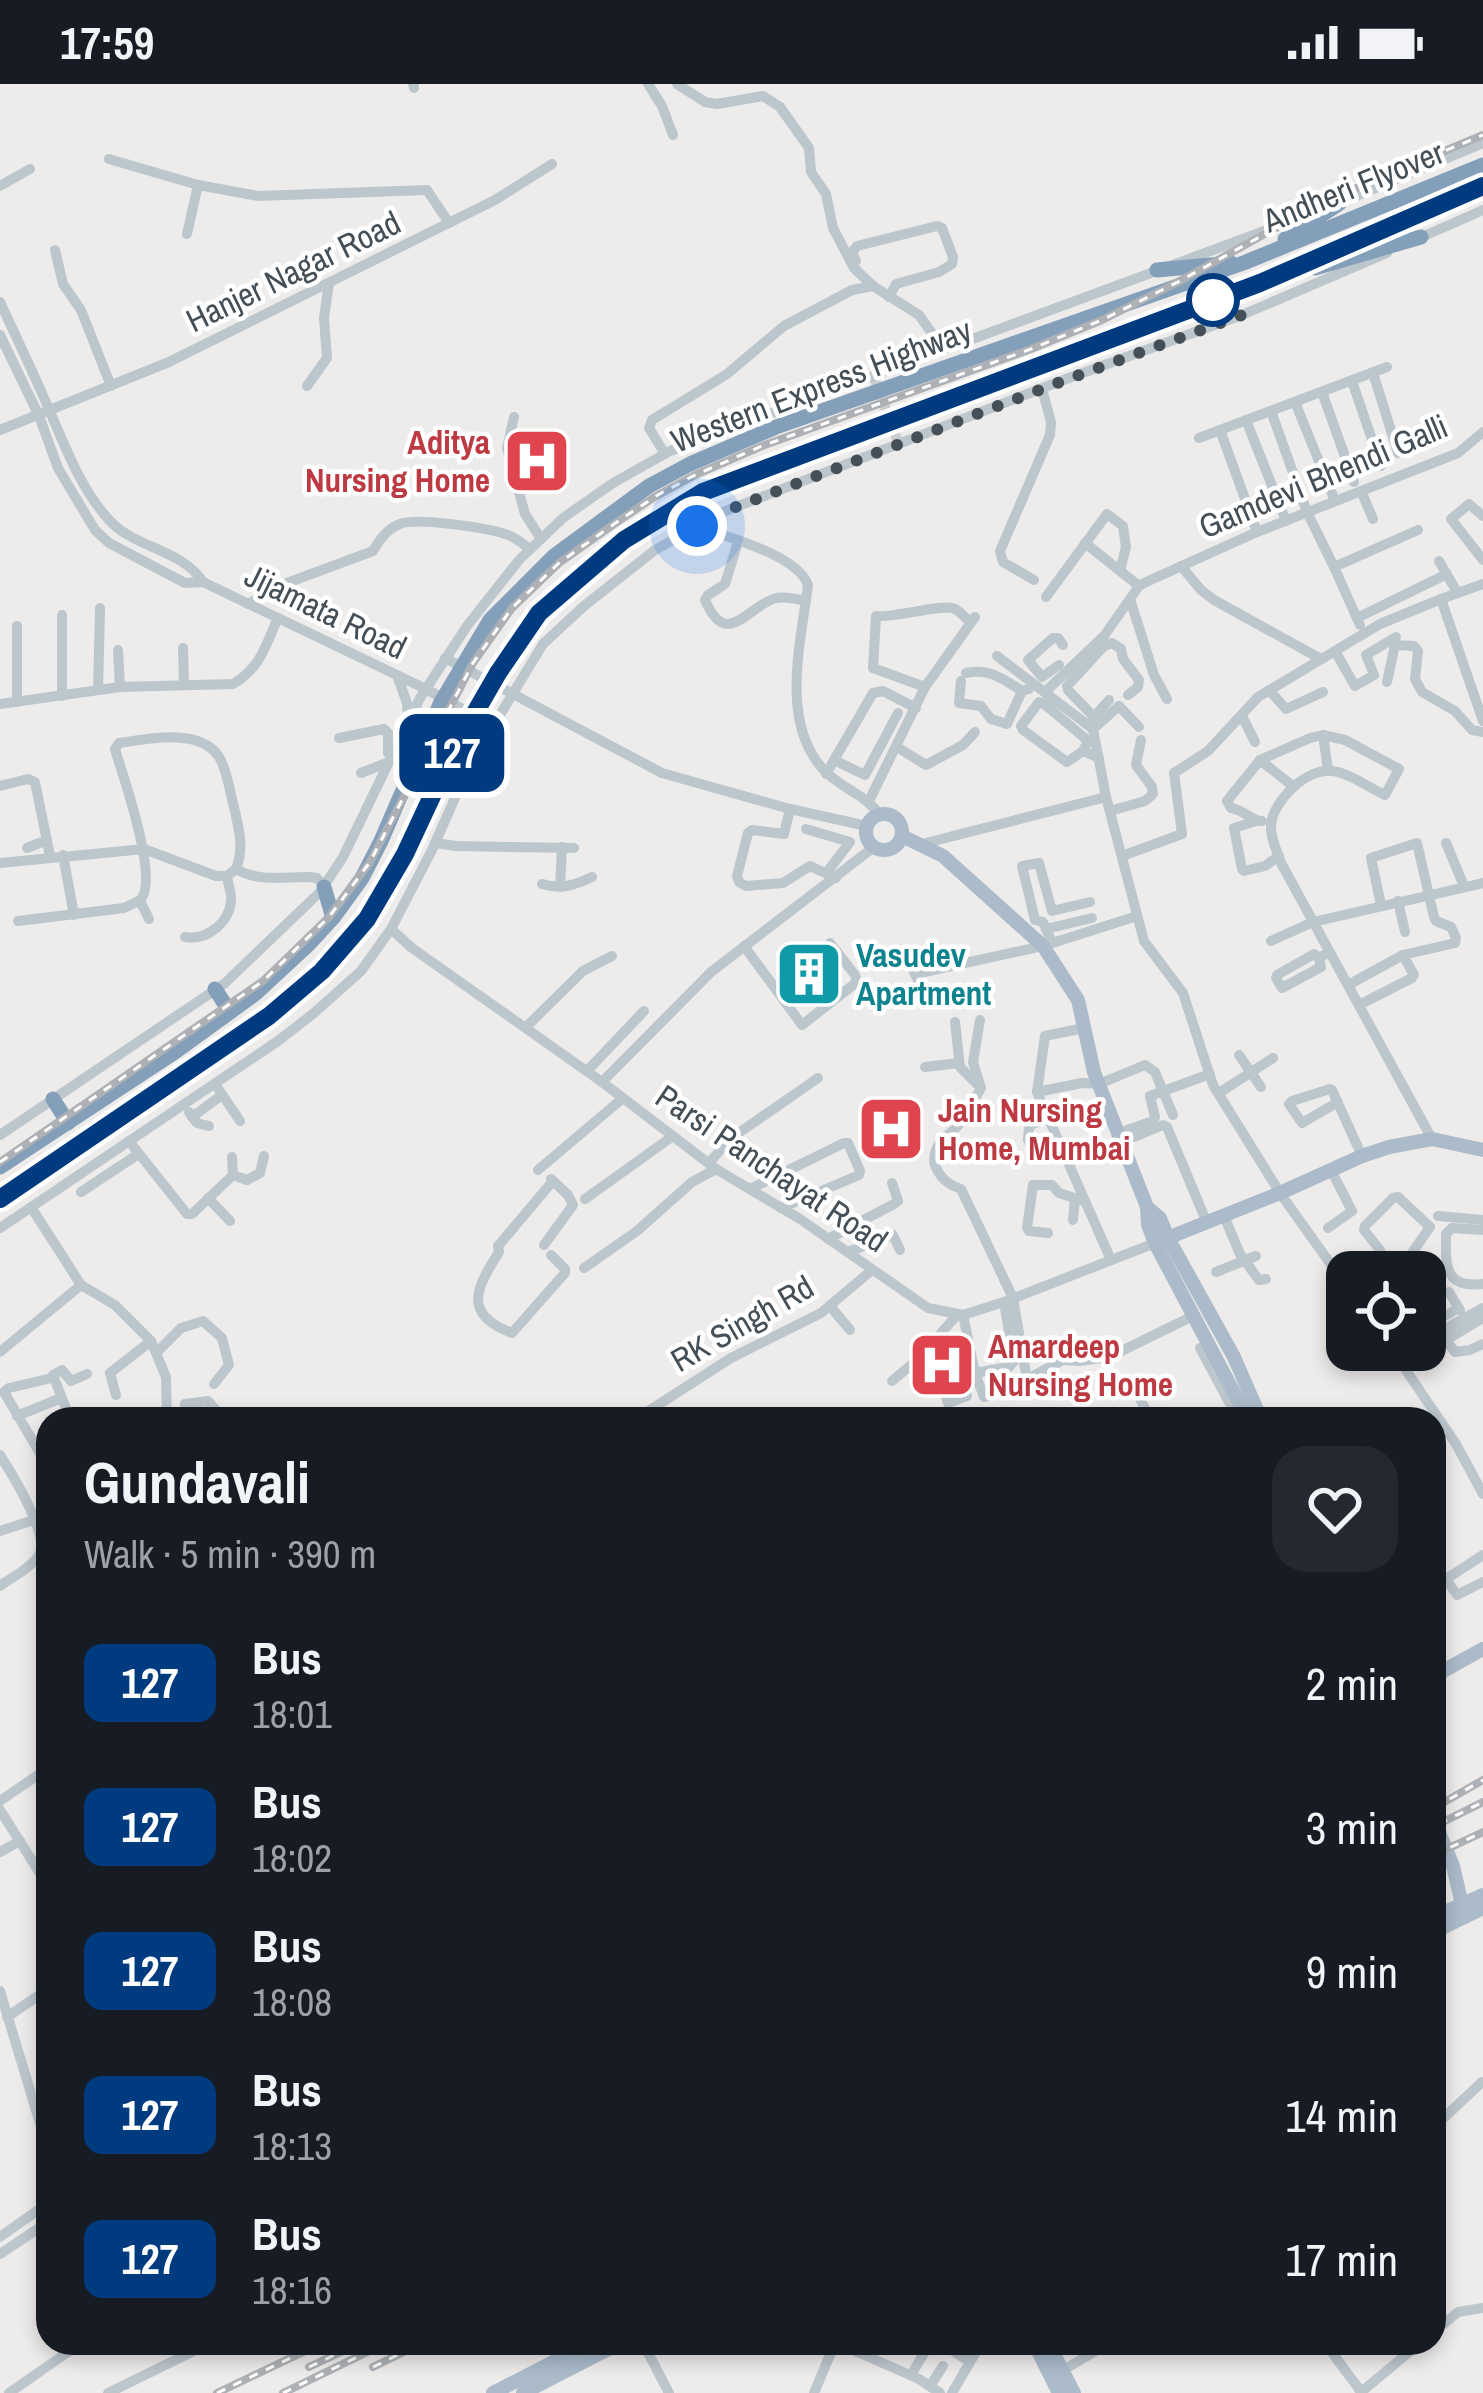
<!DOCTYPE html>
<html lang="en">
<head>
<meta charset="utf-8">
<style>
	body { margin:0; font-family:"Archivo Narrow",sans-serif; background:#242831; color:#f1f3f6; height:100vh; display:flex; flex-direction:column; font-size:45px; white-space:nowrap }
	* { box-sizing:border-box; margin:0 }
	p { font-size:39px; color:#9ea1a6 }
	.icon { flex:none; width:66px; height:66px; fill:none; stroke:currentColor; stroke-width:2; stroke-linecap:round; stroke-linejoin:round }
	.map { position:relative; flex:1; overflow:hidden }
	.panel { position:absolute; left:36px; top:1323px; width:1410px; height:948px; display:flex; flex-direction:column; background:#171b24; border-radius:36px; box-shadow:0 6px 18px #0003 }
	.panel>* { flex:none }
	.badge { padding:0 24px; border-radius:18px; font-size:42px; line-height:78px }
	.fabs { position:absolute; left:1326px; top:1167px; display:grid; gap:24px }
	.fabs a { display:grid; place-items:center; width:120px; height:120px; border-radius:24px; background:#171b24; box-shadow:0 6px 18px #0003; font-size:60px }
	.you { position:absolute; width:60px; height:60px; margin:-30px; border:9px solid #fff; border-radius:50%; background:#1a73e8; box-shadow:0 0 0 18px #1a73e833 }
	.map>.badge { position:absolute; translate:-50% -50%; box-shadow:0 0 0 6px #fff }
	.round { display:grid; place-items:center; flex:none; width:126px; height:126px; border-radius:36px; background:#242831 }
	.headline { display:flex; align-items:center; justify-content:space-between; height:204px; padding:0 48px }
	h1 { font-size:57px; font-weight:700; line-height:90px }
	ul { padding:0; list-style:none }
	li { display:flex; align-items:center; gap:36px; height:144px; padding:0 48px }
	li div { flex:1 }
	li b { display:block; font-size:45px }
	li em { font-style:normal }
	li .badge { min-width:132px; font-weight:700; text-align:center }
	.status { display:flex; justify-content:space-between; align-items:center; height:84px; padding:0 60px; background:#171b24; direction:ltr }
	.status svg { height:33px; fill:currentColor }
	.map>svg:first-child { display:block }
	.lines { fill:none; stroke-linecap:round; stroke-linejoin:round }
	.minor-tunnel { stroke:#ccccce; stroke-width:10; stroke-dasharray:10 5; stroke-linecap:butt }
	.minor { stroke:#bcc6cd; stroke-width:10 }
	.major { stroke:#abbbca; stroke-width:14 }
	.highway { stroke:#849fb9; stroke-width:15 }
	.rail-casing { stroke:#adb1b5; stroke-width:8 }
	.rail { stroke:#fff; stroke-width:3; stroke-dasharray:9; stroke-linecap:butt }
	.line-casing { stroke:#fff; stroke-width:27 }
	.line { stroke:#003b80; stroke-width:18 }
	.walk { stroke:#444f58; stroke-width:12; stroke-dasharray:0 21.6 }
	.stop-dot { fill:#fff; stroke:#003b80; stroke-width:6 }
	.labels { text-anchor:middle; stroke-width:9; stroke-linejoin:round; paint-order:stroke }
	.street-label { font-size:33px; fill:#444f58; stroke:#fff }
	.health-label { font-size:33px; font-weight:bold; fill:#be3a42; stroke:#fff; text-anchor:start }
	.culture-label { font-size:33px; font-weight:bold; fill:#0d838f; stroke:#fff; text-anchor:start }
</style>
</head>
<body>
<div class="status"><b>17:59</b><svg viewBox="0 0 49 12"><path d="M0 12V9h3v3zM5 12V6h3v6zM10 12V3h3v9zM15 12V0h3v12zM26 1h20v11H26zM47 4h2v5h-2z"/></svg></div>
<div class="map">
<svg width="1483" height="2309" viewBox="0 0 1483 2309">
	<rect width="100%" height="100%" fill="#eeebeb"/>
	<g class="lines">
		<polyline class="minor-tunnel" points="873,291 899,360"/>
		<g class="minor">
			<polyline points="413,0 414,4"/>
			<polyline points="648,0 662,22 673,51"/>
			<polyline points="677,0 705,18 717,20 763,12 780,23 809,64 811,88 826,110 833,144 854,184 873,202 919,231 943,265"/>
			<polyline points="109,75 198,101 258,112 427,106 449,139"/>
			<polyline points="0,102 30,85"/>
			<polyline points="187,150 198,101"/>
			<polyline points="1415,156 1483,126"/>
			<polyline points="55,166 63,200 81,226 111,302"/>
			<polyline points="856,177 852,169 857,162 937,142 942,144 953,173 952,180 939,188 896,200 889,213"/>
			<path d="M0,218C17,255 35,292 51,330C67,367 82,407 110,437C135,464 183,466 203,498"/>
			<polyline points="0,251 39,332 58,384 95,446 109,459 185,499 203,498 426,605 493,642"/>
			<polyline points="1373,289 1398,369"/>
			<polyline points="1352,297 1381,382"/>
			<polyline points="307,302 327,274 324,234 329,199"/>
			<polyline points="1322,308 1354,398"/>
			<polyline points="1295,318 1335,417"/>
			<polyline points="1271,327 1307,428 1334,483 1418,446"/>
			<polyline points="514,333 507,364 525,430 541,455"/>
			<polyline points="1246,336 1286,437"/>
			<polyline points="0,346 169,278 495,116 552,80"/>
			<polyline points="1220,346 1257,448"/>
			<polyline points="1199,354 1387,283"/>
			<polyline points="665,370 649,344 652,336 727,290 784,242 852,206 873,202"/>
			<polyline points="1361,407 1373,435"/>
			<polyline points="1483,432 1469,420 1451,435 1483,476"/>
			<path d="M696,441C727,454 797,470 808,501C801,558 780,636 822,684C839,704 864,709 880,731"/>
			<path d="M738,458L725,500L708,511L705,516C727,567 747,522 776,514C785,512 797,515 806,517"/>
			<polyline points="1085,459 1139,502"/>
			<polyline points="1439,477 1457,508"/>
			<polyline points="1181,482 1201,506 1214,516 1321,575"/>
			<polyline points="1334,483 1360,541"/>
			<polyline points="1034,496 1003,478 1000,467 1050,351 1051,338 1042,305"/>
			<polyline points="1483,500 1441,515 1483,637"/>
			<polyline points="1046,513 1107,430 1123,442 1126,463 1120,487"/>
			<polyline points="1130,515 1154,591 1167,615"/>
			<path d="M248,520L287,499L373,467C380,455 387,445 400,440C416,433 487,444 505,450C515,453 522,459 530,465"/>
			<polyline points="1357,534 1447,490"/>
			<polyline points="183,564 184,601"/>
			<polyline points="118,566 120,603"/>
			<polyline points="1335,567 1355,602 1374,591 1366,571 1396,553"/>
			<polyline points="997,572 1093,645 1106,713"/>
			<polyline points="445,574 662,689 790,725 867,742"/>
			<polyline points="1059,581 1042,593 1028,576 1053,554 1058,554 1063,561"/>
			<path d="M966,589C990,584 1003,595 1022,607L1029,605"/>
			<polyline points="397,591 407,619 408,635"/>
			<polyline points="961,597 959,619 981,622 991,635 1007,640 1022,607"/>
			<polyline points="1387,598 1395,561 1414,562 1418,567 1415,595 1422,608 1455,627 1472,646 1483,648"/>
			<path d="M925,603L873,584L876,532C895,534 944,519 955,525C961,528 965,534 970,538"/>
			<polyline points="98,606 100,524"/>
			<polyline points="1269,606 1286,625 1323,608"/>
			<polyline points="1045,608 1104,552 1139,502 1144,499 1257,448 1458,369 1483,348"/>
			<polyline points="62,612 62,531"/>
			<polyline points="17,618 17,542"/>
			<path d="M0,620L120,603L233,600C261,583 265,563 278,534"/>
			<polyline points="1242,632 1255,658"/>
			<polyline points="1094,633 1068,606 1067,602 1104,562 1112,559 1121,565 1123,575 1139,596 1138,603 1128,611"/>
			<polyline points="1093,634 1109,616"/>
			<polyline points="1093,645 1119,622 1139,643"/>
			<polyline points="339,654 384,645 388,649 388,669"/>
			<polyline points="897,663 926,681 963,661 975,648"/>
			<polyline points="1083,667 1067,678 1023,646 1021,642 1039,618 1043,619 1086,655 1087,659 1083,667 1099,674"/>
			<polyline points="834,676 865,691 898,629"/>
			<path d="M1260,676L1227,717L1231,724C1244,726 1252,737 1262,737"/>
			<path d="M1328,686L1323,651L1345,656L1399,685L1385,711C1369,704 1350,689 1332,687C1306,684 1273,717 1271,741C1270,753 1277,767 1281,779L1432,1055"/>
			<polyline points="361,689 389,678"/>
			<polyline points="826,690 873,609 883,607 916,624"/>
			<polyline points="0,702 28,695 35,698 50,772"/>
			<polyline points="1294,703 1260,676 1310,654 1323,651"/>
			<polyline points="869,717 925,603 975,533"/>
			<polyline points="790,725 784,750 752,746 748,749 737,792 739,798 746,802 783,799 810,782 836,794"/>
			<polyline points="1110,727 1145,717 1153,710 1152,703 1136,681 1141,656"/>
			<polyline points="1256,737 1234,744 1242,785 1244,787 1265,782 1279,772"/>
			<polyline points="806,745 850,758 827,788"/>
			<polyline points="435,759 456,762 574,764"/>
			<polyline points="1446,759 1464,802"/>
			<polyline points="922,760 1106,713 1144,857 1183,909 1213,1001 1280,1109 1347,1203"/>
			<polyline points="27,764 47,756"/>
			<polyline points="63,771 74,831"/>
			<polyline points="1122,772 1182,750 1174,689 1208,667 1258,613 1380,540 1441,515"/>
			<polyline points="0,779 144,765 216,792 227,792 236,785"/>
			<path d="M236,785C258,798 284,793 309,793L317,794L324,803"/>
			<path d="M542,800C561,806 575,801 592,793"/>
			<polyline points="560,803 562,763"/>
			<polyline points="140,817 149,835"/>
			<polyline points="1398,817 1405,848"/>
			<path d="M18,837L124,824C128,822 138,818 141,815C159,794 123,692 115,665L119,659C147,655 200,643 219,673C227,686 229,704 233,719C238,741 245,763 236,785"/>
			<polyline points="391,845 412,864 602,998 716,1085 800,1135 928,1224 963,1231 1004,1218 1155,1159"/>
			<polyline points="1046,845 1092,834"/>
			<path d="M185,853C208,857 232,837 231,812C231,810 227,794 227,792"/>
			<polyline points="1271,857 1313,838 1483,799"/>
			<polyline points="1052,859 1043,838 1035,836 1022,782 1039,779 1052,827 1090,818"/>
			<polyline points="744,862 802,941 857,898 855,891 830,859"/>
			<polyline points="1319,874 1321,883 1282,904 1276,894 1277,891 1314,870 1319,874 1329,868"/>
			<polyline points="915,890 1043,862 1137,832"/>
			<polyline points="1348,901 1403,871 1455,859 1456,854 1451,843 1436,837 1434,833 1417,759 1371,774 1381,821"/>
			<polyline points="901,914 917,903 919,898 903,866"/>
			<polyline points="1359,921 1412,894 1414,891 1403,871"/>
			<path d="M980,936L973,978L981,1004C974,1016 968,1028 960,1039C954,1048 945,1051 939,1060C926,1080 942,1099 961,1105L1013,1214L1027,1296"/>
			<polyline points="955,938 960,983 979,1002"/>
			<polyline points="526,943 583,887 612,872"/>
			<polyline points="1239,971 1261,1003"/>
			<polyline points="925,983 959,979"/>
			<polyline points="587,987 644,927"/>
			<polyline points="602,998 711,888 874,763"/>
			<polyline points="215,1000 240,1037"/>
			<polyline points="1037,1008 1045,952 1084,944"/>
			<polyline points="1219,1009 1273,974"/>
			<polyline points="1338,1018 1302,1039 1289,1020 1292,1017 1330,1005 1332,1006 1362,1072"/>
			<polyline points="189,1028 197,1039 209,1042"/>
			<polyline points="192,1033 222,1011"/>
			<polyline points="1047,1034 1029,1042 1028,1056 1034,1069 1037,1071 1057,1058"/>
			<polyline points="1119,1049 1153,1037 1155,1033 1150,1012 1210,990"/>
			<polyline points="0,1051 224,900 320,808 343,773 420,614 467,542 519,476 563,434 613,399 670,367 1340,119 1483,59"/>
			<polyline points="129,1057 187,1130 192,1130 233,1091 247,1096 260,1089 264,1072"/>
			<polyline points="1122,1058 1163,1041 1167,1043 1207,1139"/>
			<polyline points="232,1073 233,1091"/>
			<polyline points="709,1079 730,1055 818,994"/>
			<polyline points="538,1086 623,1014"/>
			<polyline points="750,1105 844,1059 848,1059 860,1087 859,1091 781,1124"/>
			<polyline points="81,1108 137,1071"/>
			<polyline points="208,1114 230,1137"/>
			<polyline points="585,1115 673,1052"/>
			<polyline points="31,1123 81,1201 115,1221 151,1257 166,1293 167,1335"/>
			<polyline points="1224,1132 1240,1170 1259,1196 1266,1195"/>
			<polyline points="1438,1132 1483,1136"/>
			<polyline points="1073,1136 1075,1114"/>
			<polyline points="0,1144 278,957 314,929 361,887 391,845 432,766 469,682 543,560 584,522 655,466 723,428 1058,298 1242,231 1387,169"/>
			<polyline points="1328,1144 1352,1127 1331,1086"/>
			<path d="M1483,1146L1452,1144L1446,1150C1446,1181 1443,1204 1483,1200"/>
			<polyline points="1048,1149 1029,1147 1027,1144 1033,1101 1052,1101 1059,1109 1084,1117"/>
			<polyline points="828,1155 894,1120 898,1117 892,1099"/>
			<polyline points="544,1161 573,1121 568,1111 551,1095"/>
			<polyline points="848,1168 893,1151 900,1166"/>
			<path d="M551,1171L565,1185V1189L512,1249C461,1230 477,1203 499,1168L498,1162L553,1097"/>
			<polyline points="1111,1176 1037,1008 1082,999 1099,1000 1145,981 1155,988 1173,1031"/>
			<polyline points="584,1184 637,1147 692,1098 716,1085"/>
			<polyline points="1216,1188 1256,1172"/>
			<polyline points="1366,1188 1381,1170 1380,1166 1364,1146 1365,1142 1393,1114 1398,1113 1430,1143 1407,1176 1418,1188"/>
			<polyline points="1425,1196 1425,1200"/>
			<polyline points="1449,1208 1460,1226"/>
			<polyline points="1425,1215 1426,1213"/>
			<polyline points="830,1222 850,1246"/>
			<polyline points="963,1231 975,1289 1009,1283 1014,1277 1004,1218"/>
			<polyline points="1483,1234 1446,1256 1455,1268 1470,1266 1483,1260"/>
			<polyline points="1432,1239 1459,1224"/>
			<polyline points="1425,1256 1483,1224"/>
			<polyline points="928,1264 948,1319 967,1312 953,1265"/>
			<polyline points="1200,1264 1238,1335"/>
			<polyline points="1407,1266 1399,1276 1456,1360 1483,1410"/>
			<polyline points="0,1268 81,1201"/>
			<polyline points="157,1268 181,1244 203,1237 222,1254 229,1281 214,1300"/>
			<polyline points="975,1289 984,1313 1007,1306 1063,1276 1079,1277 1109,1273 1193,1232"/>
			<polyline points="892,1297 917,1276 957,1231"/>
			<polyline points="1134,1302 1150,1335"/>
			<polyline points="116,1311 110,1289 151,1257"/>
			<polyline points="17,1332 61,1314"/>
			<polyline points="70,1335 53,1291 62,1286 71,1297 87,1290"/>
			<polyline points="185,1335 185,1320 208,1317 224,1335"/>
			<polyline points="636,1335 731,1274 821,1229 872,1186"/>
			<path d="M0,1371C12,1390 50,1451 39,1471C31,1484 12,1493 0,1502"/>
			<polyline points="48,1376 41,1371 4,1308 9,1304 52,1294"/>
			<polyline points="0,1447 34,1436"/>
			<polyline points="1483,1471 1446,1495 1457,1511 1483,1498"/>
			<polyline points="0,1717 48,1684"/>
			<polyline points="0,1726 48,1802"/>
			<polyline points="0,1768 20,1757"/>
			<polyline points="0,1907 48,2066"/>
			<polyline points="7,1933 48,1905"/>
			<polyline points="1434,2043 1482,1998"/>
			<polyline points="0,2153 48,2119"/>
			<polyline points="0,2170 48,2138"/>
			<polyline points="1434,2248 1458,2228 1483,2224"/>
			<polyline points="643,2259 669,2309"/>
			<polyline points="837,2259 919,2295 940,2309"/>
			<polyline points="960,2259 976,2268"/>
			<polyline points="1325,2259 1362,2309"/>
			<polyline points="952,2266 964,2274"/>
			<polyline points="1060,2288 1109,2259"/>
			<polyline points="911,2291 930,2259"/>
			<polyline points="930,2302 943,2282"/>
			<polyline points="9,2309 81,2259"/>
			<polyline points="108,2309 210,2259"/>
			<polyline points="814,2309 835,2259"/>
			<polyline points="952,2309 976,2268 988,2259"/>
			<polyline points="1360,2309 1420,2259"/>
		</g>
		<g class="major">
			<circle cx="884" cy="748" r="18"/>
			<polyline points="902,752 943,772 1043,862 1078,916 1094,988 1147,1123 1148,1141 1155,1159 1248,1335"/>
			<polyline points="1147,1123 1160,1134 1168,1154 1234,1273 1261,1335"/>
			<polyline points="1155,1159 1280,1109 1362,1072 1389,1063 1432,1055 1483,1066"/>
			<polyline points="1434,1592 1483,1565"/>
			<polyline points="1434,1736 1453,1782 1465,1833"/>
			<polyline points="1434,1833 1483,1811"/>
			<polyline points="1434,1848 1483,1824"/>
			<polyline points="1034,2259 1059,2309"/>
			<polyline points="1048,2259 1074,2309"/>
			<polyline points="493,2309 590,2259"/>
			<polyline points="523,2309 620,2259"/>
		</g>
		<g class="highway">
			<polyline points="1285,155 1340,119"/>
			<polyline points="1315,184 1421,153"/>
			<polyline points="1157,186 1231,179"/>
			<polyline points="324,803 333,834"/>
			<polyline points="215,905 230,928"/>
			<polyline points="53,1015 68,1039"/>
			<polyline points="0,1083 175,968 255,910 309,860 333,834 362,794 381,757 441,618 490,536 554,472 649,402 690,380 776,343 1246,178 1483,81"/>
			<polyline points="0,1115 269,932 322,887 367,835 405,770 453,667 498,589 539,529 624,456 703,408 1260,199 1483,102"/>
		</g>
		<g class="rail-casing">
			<g id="rail">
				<polyline points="0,1078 263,897 329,833 370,778 473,579 512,524 559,479 617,438 656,412 695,391 762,362 1031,265 1102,236 1178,198 1292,135 1363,101 1483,51"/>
				<polyline points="1434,1724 1483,1696"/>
				<polyline points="1439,1740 1483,1718"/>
				<polyline points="1434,1771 1483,1748"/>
				<polyline points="309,2283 360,2259"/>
				<polyline points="373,2283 422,2259"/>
				<polyline points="217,2309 322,2259"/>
				<polyline points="283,2309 386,2259"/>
			</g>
		</g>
		<use href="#rail" class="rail"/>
	</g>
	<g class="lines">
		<g class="line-casing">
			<polyline id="line" points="0,1115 269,932 322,887 367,835 405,770 453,667 498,589 539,529 624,456 703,408 1260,199 1483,102"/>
		</g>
		<use href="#line" class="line"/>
		<polyline class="walk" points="697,442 723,428 1068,295 1242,231 1213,216"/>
	</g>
	<defs>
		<g id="hospital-square" transform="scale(3.45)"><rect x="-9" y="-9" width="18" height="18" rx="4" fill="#e0444e" stroke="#fff"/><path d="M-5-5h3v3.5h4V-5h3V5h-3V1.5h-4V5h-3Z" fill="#fff"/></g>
		<g id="building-square" transform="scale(3.45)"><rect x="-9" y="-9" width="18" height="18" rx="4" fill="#0f9aa8" stroke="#fff"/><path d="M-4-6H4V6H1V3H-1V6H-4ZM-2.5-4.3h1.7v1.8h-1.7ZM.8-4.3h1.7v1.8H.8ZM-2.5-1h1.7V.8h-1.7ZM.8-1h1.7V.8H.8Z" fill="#fff"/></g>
	</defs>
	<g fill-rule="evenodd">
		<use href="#hospital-square" x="537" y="377"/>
		<use href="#building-square" x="809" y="890"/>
		<use href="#hospital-square" x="891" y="1045"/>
		<use href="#hospital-square" x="942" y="1281"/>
	</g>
	<circle class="stop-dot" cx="1213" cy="216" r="24"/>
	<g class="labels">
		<g class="street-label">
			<text transform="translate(1353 102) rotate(-22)" y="12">Andheri Flyover</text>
			<text transform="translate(293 187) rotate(-26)" y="12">Hanjer Nagar Road</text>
			<text transform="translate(821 301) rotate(-21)" y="12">Western Express Highway</text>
			<text transform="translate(1323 392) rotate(-23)" y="12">Gamdevi Bhendi Galli</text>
			<text transform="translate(326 527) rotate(26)" y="12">Jijamata Road</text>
			<text transform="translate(772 1084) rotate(34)" y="12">Parsi Panchayat Road</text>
			<text transform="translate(742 1239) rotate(-30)" y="12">RK Singh Rd</text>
		</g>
		<g class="health-label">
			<text x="490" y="370" text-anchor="end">Aditya<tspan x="490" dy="38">Nursing Home</tspan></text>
			<text x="938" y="1038">Jain Nursing<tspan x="938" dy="38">Home, Mumbai</tspan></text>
			<text x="988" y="1274">Amardeep<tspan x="988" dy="38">Nursing Home</tspan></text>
		</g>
		<g class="culture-label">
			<text x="856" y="883">Vasudev<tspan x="856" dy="38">Apartment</tspan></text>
		</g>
	</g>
</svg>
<div class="fabs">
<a><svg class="icon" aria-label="locate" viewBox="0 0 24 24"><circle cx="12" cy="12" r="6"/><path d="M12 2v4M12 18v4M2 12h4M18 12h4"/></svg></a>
</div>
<div class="you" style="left:697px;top:442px"></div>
<b class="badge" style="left:452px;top:669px;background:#003b80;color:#fff">127</b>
<section class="panel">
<div class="headline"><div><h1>Gundavali</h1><p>Walk · 5 min · 390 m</p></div><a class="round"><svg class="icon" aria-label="heart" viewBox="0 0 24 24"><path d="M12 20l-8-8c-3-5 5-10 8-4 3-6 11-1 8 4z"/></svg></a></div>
<ul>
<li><span class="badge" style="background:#003b80;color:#fff">127</span><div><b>Bus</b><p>18:01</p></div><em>2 min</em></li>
<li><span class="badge" style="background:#003b80;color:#fff">127</span><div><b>Bus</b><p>18:02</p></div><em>3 min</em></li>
<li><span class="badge" style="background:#003b80;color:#fff">127</span><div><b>Bus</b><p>18:08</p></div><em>9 min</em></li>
<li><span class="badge" style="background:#003b80;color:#fff">127</span><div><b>Bus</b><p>18:13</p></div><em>14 min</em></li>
<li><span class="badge" style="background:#003b80;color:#fff">127</span><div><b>Bus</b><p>18:16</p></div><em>17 min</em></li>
</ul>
</section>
</div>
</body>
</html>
